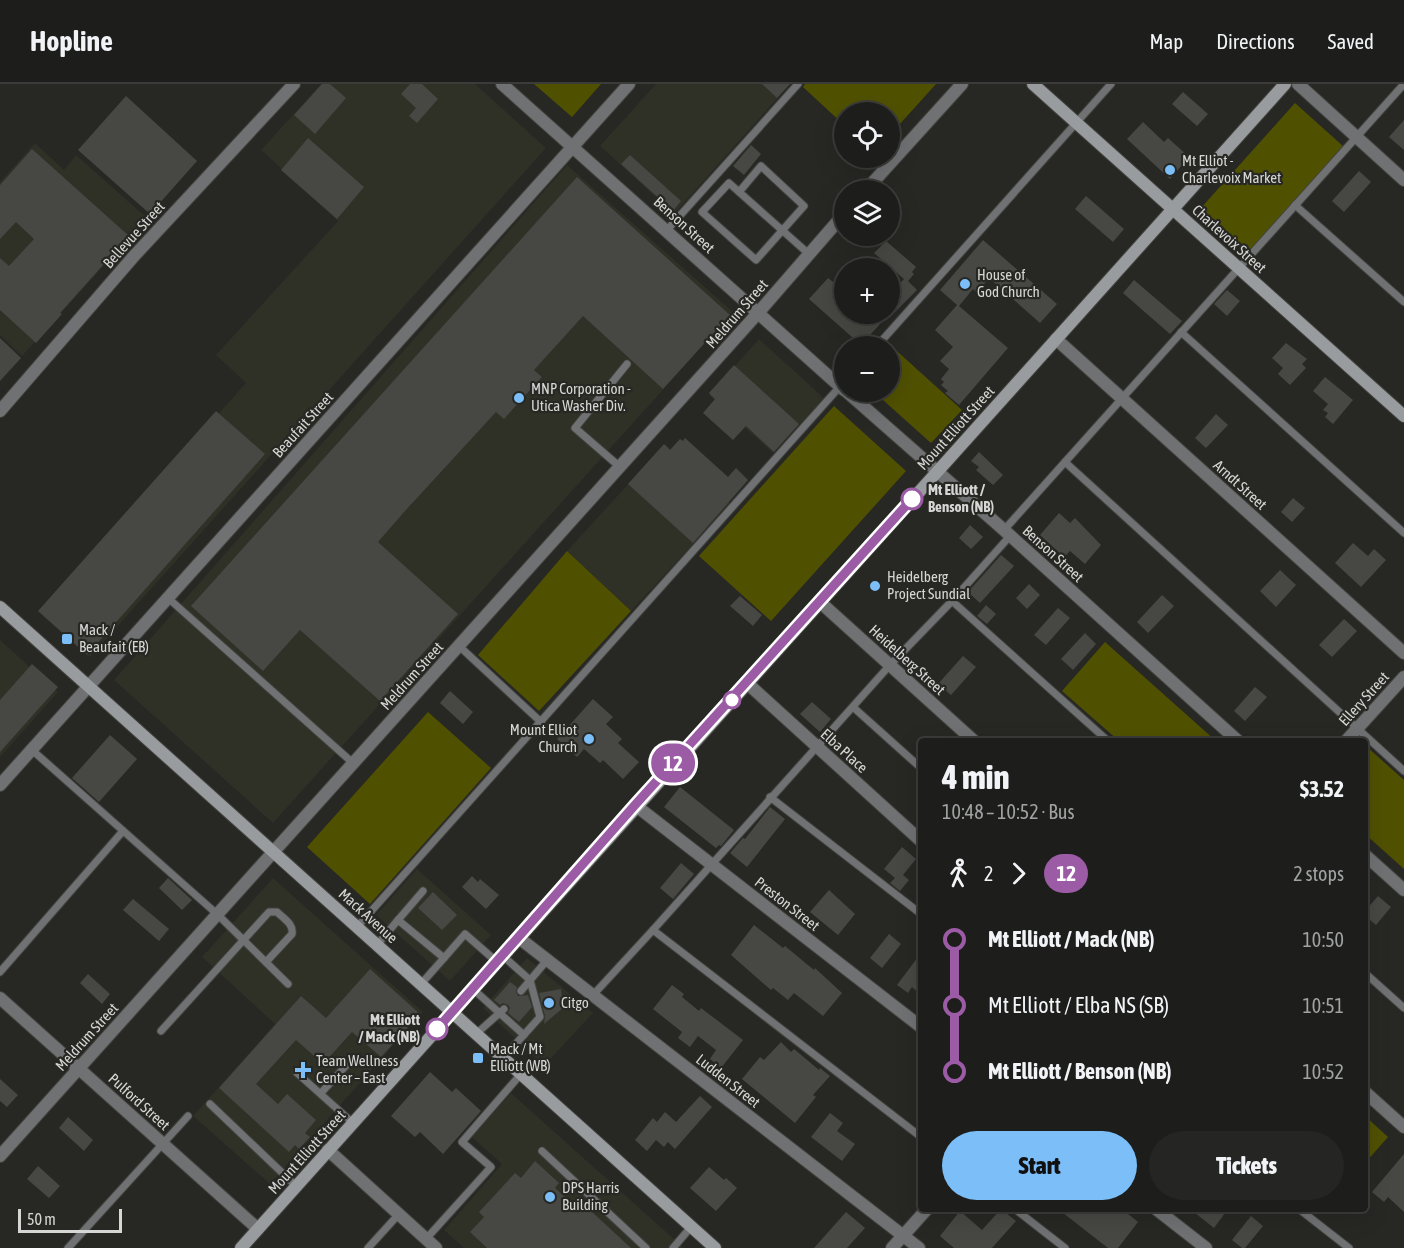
<!DOCTYPE html>
<html lang="en">
<head>
<meta charset="utf-8">
<style>
	body { margin:0; font-family:"Asap Condensed",sans-serif; background:#252624; color:#f1f3f6; height:100vh; display:flex; flex-direction:column; font-size:22px; white-space:nowrap }
	* { box-sizing:border-box; margin:0 }
	p { font-size:20px; color:#a0a2a3 }
	.icon { flex:none; width:33px; height:33px; fill:none; stroke:currentColor; stroke-width:2; stroke-linecap:round; stroke-linejoin:round }
	.map { position:relative; flex:1; overflow:hidden }
	.panel { position:absolute; left:918px; top:654px; width:450px; height:474px; display:flex; flex-direction:column; background:#1d1d1b; border-radius:6px; box-shadow:0 6px 24px #0002,0 0 0 2px #3b3b3a }
	.panel>* { flex:none }
	.badge { padding:0 12px; border-radius:20px; font-size:21px; line-height:39px }
	.controls { position:absolute; left:834px; top:18px; display:grid; gap:12px }
	.controls a { display:grid; place-items:center; width:66px; height:66px; border-radius:50%; background:#1d1d1b; box-shadow:0 6px 24px #0002,0 0 0 2px #3b3b3a; font-size:30px }
	.scale { position:absolute; left:18px; bottom:15px; width:104px; box-sizing:border-box; padding-left:6px; border:3px solid #d6d6d4; border-top:0; font-size:16px; line-height:21px; white-space:nowrap; color:#d6d6d4; -webkit-text-stroke:4px #272724; paint-order:stroke }
	.map>.badge { position:absolute; translate:-50% -50%; box-shadow:0 0 0 3px #fff }
	.legs { display:flex; align-items:center; gap:9px; height:66px; padding:0 24px; font-size:20px }
	.legs p { margin-inline-start:auto }
	.overview { display:flex; align-items:center; justify-content:space-between; height:102px; padding:0 24px }
	h1 { font-size:33px; font-weight:800; line-height:45px }
	.cta { display:flex; gap:12px; margin-top:auto; padding:12px 24px }
	.cta a { flex:1; height:69px; border-radius:36px; background:#7bbef8; color:#111; font-size:24px; font-weight:800; line-height:69px; text-align:center }
	.cta a+a { background:#252624; color:#f1f3f6 }
	ul { padding:0 24px; list-style:none }
	li { display:flex; align-items:center; gap:21px; height:66px; font-size:22px }
	li i { display:grid; place-items:center; width:9px; height:100%; margin:0 8px; background:currentColor }
	li i::after { content:''; width:15px; height:15px; margin:-8px; border:4px solid; border-radius:50%; background:#1d1d1b }
	li p { margin-inline-start:auto }
	li:first-child i { background:linear-gradient(#0000 50%,currentColor 0) }
	li:last-child i { background:linear-gradient(currentColor 50%,#0000 0) }
	header { display:flex; align-items:center; gap:36px; box-sizing:border-box; height:84px; padding:0 30px; background:#1d1d1b; border-bottom:2px solid #3b3b3a }
	header strong { font-size:28px }
	nav { display:flex; gap:33px; margin-inline-start:auto; font-size:21px }
	.map>svg:first-child { display:block }
	.built { fill:#2f3026 }
	.green { fill:#505100 }
	.building { fill:#474743 }
	.lines { fill:none; stroke-linecap:round; stroke-linejoin:round }
	.lane-casing { stroke:#434340; stroke-width:9 }
	.street-casing { stroke:#434340; stroke-width:14 }
	.secondary-casing { stroke:#434340; stroke-width:14 }
	.lane { stroke:#707173; stroke-width:7 }
	.street { stroke:#707173; stroke-width:12 }
	.secondary { stroke:#999c9e; stroke-width:12 }
	.line-1-casing { stroke:#fff; stroke-width:14 }
	.line-1 { stroke:#9b5ba5; stroke-width:9 }
	.poi-dot { fill:#7bbef8; stroke:#272724; stroke-width:2 }
	.stop-1-dot { fill:#fff; stroke:#9b5ba5; stroke-width:3 }
	.labels { text-anchor:middle; stroke-width:4.5; stroke-linejoin:round; paint-order:stroke }
	.poi-label { font-size:15px; fill:#d6d6d4; stroke:#272724; text-anchor:start }
	.street-label { font-size:15px; fill:#d6d6d4; stroke:#272724 }
	.stop-label { font-size:15px; font-weight:bold; fill:#d6d6d4; stroke:#272724; text-anchor:start }
</style>
</head>
<body>
<header>
<strong>Hopline</strong>
<nav><a>Map</a><a>Directions</a><a>Saved</a></nav>
</header>
<div class="map">
<svg width="1404" height="1164" viewBox="0 0 1404 1164">
	<rect width="100%" height="100%" fill="#272724"/>
	<g class="built">
		<polygon points="321,0 475,0 546,64 90,573 40,527 246,299 216,271 338,137 261,66"/>
		<polygon points="656,0 790,0 674,130 600,62"/>
		<polygon points="35,59 64,86 76,71 147,134 22,272 0,251 0,98"/>
		<polygon points="567,81 733,228 273,739 114,596"/>
		<polygon points="759,255 824,314 773,369 709,311"/>
		<polygon points="665,360 730,420 631,527 567,467"/>
		<polygon points="0,556 58,608 0,673"/>
		<polygon points="417,785 491,851 450,897 376,831"/>
		<polygon points="273,794 423,928 270,1100 193,1032 275,940 202,873"/>
		<polygon points="527,874 593,929 544,982 483,924"/>
		<polygon points="511,1009 684,1164 464,1164 444,1146 502,1080 472,1053"/>
	</g>
	<g class="green">
		<polygon points="534,0 601,0 572,33"/>
		<polygon points="805,0 936,0 890,51 890,28 844,28 844,41 803,3"/>
		<polygon points="1295,19 1344,63 1248,169 1200,125"/>
		<polygon points="888,259 962,326 931,359 874,308 890,308 890,262 885,262"/>
		<polygon points="834,322 906,387 771,537 699,472"/>
		<polygon points="567,467 631,527 539,627 478,571"/>
		<polygon points="1105,558 1216,657 1119,657 1062,607"/>
		<polygon points="428,628 491,684 370,820 307,763"/>
		<polygon points="1366,662 1404,696 1404,785 1365,750"/>
		<polygon points="1365,1032 1388,1053 1365,1079"/>
	</g>
	<g class="building">
		<polygon points="322,0 330,0 346,14 315,50 294,31"/>
		<polygon points="410,0 422,0 438,15 417,39 409,32 416,24 401,10"/>
		<polygon points="762,0 790,0 777,14"/>
		<polygon points="1183,8 1208,30 1197,42 1172,20"/>
		<polygon points="126,12 197,77 150,130 78,66"/>
		<polygon points="1404,36 1404,66 1389,53"/>
		<polygon points="1143,38 1164,58 1168,54 1189,73 1170,95 1127,55"/>
		<polygon points="308,54 364,103 337,135 281,86"/>
		<polygon points="751,61 761,70 744,91 733,82"/>
		<polygon points="32,65 129,152 60,229 62,230 36,259 0,226 0,174 9,182 34,155 16,138 0,155 0,101"/>
		<polygon points="630,71 681,117 673,127 621,80"/>
		<polygon points="1359,87 1371,98 1344,128 1332,117"/>
		<polygon points="577,93 730,231 663,305 583,232 534,286 542,293 504,335 496,328 405,427 378,458 458,530 380,617 300,546 263,587 191,522"/>
		<polygon points="1086,112 1124,145 1113,158 1075,125"/>
		<polygon points="983,156 1057,220 1040,239 989,194 977,209 973,205 959,222 1008,264 959,321 945,309 948,307 941,301 944,298 941,295 949,285 940,277 953,263 935,246 957,221 940,206"/>
		<polygon points="886,157 916,183 912,188 914,190 908,197 917,206 890,233 890,211 904,195 874,169"/>
		<polygon points="844,185 844,230 889,230 861,261 809,215 828,194 833,198"/>
		<polygon points="1134,196 1182,237 1170,250 1123,209"/>
		<polygon points="1227,206 1240,217 1227,232 1214,220"/>
		<polygon points="0,254 21,274 0,297"/>
		<polygon points="1286,259 1307,275 1302,280 1306,284 1290,301 1278,290 1283,284 1272,274"/>
		<polygon points="734,281 799,340 774,368 746,342 733,356 703,329 715,315 709,309"/>
		<polygon points="1325,293 1353,316 1333,340 1325,333 1328,329 1323,326 1328,320 1313,307"/>
		<polygon points="216,327 265,370 87,571 38,527"/>
		<polygon points="1216,330 1228,341 1206,364 1195,354"/>
		<polygon points="685,354 728,393 736,384 748,396 693,459 628,400 664,360 670,366 680,355 683,357"/>
		<polygon points="979,368 1003,391 993,401 976,386 979,383 971,377"/>
		<polygon points="1293,414 1305,424 1292,438 1281,428"/>
		<polygon points="1059,429 1070,439 1075,434 1101,461 1085,480 1070,467 1064,473 1040,451"/>
		<polygon points="970,441 983,453 971,465 959,454"/>
		<polygon points="1353,459 1368,472 1374,465 1386,476 1361,503 1335,479"/>
		<polygon points="1001,471 1014,482 980,519 968,508"/>
		<polygon points="1280,486 1296,501 1276,523 1260,507"/>
		<polygon points="1029,500 1040,511 1027,525 1016,514"/>
		<polygon points="1162,511 1174,522 1148,549 1137,538"/>
		<polygon points="740,512 762,531 753,542 730,522"/>
		<polygon points="986,521 996,530 987,540 977,532"/>
		<polygon points="1058,524 1070,534 1046,561 1034,551"/>
		<polygon points="1344,535 1357,547 1332,573 1319,561"/>
		<polygon points="1085,549 1096,560 1073,586 1061,575"/>
		<polygon points="963,572 976,583 951,611 938,600"/>
		<polygon points="32,580 58,603 0,668 0,616"/>
		<polygon points="1255,603 1267,613 1245,637 1234,627"/>
		<polygon points="450,607 473,628 463,640 440,619"/>
		<polygon points="593,615 613,633 606,640 622,655 618,659 639,678 623,695 603,676 600,679 584,665 577,673 557,655"/>
		<polygon points="812,618 831,635 820,648 800,630"/>
		<polygon points="110,651 137,675 99,718 72,694"/>
		<polygon points="680,703 734,746 721,762 719,761 716,764 664,723"/>
		<polygon points="770,723 785,735 747,783 730,769 743,754 745,755"/>
		<polygon points="902,763 916,775 903,791 909,796 900,807 890,799 895,794 884,785"/>
		<polygon points="681,779 694,790 673,815 660,804"/>
		<polygon points="472,792 478,798 480,795 499,811 486,825 462,803"/>
		<polygon points="168,794 192,816 182,826 159,804"/>
		<polygon points="829,806 855,830 838,851 810,828"/>
		<polygon points="433,808 457,831 442,846 418,824"/>
		<polygon points="1378,812 1391,823 1376,841 1365,832 1365,827"/>
		<polygon points="133,815 169,845 159,857 123,826"/>
		<polygon points="754,841 783,864 785,862 814,886 815,884 842,909 823,932 794,909 788,916 773,904 771,906 731,871"/>
		<polygon points="889,850 901,860 882,884 870,874"/>
		<polygon points="921,869 921,911 912,903 908,909 897,901"/>
		<polygon points="370,885 420,930 381,973 352,948 323,980 296,956 256,1000 278,1020 287,1010 316,1036 305,1049 310,1053 299,1065 295,1061 289,1068 219,1004 301,912 326,934"/>
		<polygon points="88,890 110,910 102,920 80,899"/>
		<polygon points="510,898 517,903 516,908 518,912 528,911 532,923 519,938 508,929 510,924 508,921 503,919 500,921 494,916"/>
		<polygon points="672,901 684,910 682,913 699,927 701,924 743,956 721,984 710,975 716,966 698,952 690,963 678,954 682,948 653,925"/>
		<polygon points="561,905 563,924 544,940 545,932 539,909"/>
		<polygon points="781,958 791,968 794,965 819,986 820,984 830,992 813,1011 816,1013 795,1039 742,995 760,973 764,976"/>
		<polygon points="430,988 452,1008 456,1004 481,1027 443,1070 420,1048 415,1053 391,1032"/>
		<polygon points="0,995 18,1011 7,1023 0,1017"/>
		<polygon points="700,1012 712,1023 675,1065 668,1058 664,1063 656,1056 647,1067 635,1056 653,1034 657,1038 665,1028 676,1038"/>
		<polygon points="830,1029 843,1039 837,1047 855,1060 842,1077 811,1053"/>
		<polygon points="68,1033 93,1056 84,1067 59,1044"/>
		<polygon points="1404,1070 1404,1128 1388,1113 1384,1118 1372,1108"/>
		<polygon points="535,1077 559,1099 555,1104 573,1120 578,1115 631,1164 487,1164 470,1148 484,1133 479,1128 515,1089 521,1094"/>
		<polygon points="38,1082 60,1102 49,1114 27,1095"/>
		<polygon points="709,1083 724,1096 726,1094 737,1104 716,1127 690,1104"/>
		<polygon points="1001,1125 1016,1137 992,1164 954,1164 940,1152 960,1127 982,1146"/>
		<polygon points="1058,1125 1122,1125 1138,1138 1118,1164 1108,1164"/>
		<polygon points="1190,1125 1228,1125 1214,1144"/>
		<polygon points="846,1128 865,1144 847,1164 814,1164"/>
		<polygon points="1251,1132 1263,1142 1245,1164 1242,1164 1232,1156"/>
	</g>
	<g class="lines">
		<g class="lane-casing">
			<g id="lane">
				<polyline points="739,108 761,82 804,122 756,176 702,128 729,99 783,147 809,170"/>
				<polyline points="1295,121 1404,218"/>
				<polyline points="667,146 798,0"/>
				<polyline points="1181,248 1404,449"/>
				<polyline points="877,262 1111,0"/>
				<polyline points="1065,378 1404,687"/>
				<polyline points="620,383 575,344 627,280"/>
				<polyline points="1004,446 1404,0"/>
				<polyline points="168,514 353,679"/>
				<polyline points="952,517 1108,657"/>
				<polyline points="459,562 541,638"/>
				<polyline points="853,623 921,684"/>
				<polyline points="32,666 217,830 288,900"/>
				<polyline points="770,713 921,830"/>
				<polyline points="423,807 398,836 444,874 465,850 497,878"/>
				<polyline points="357,843 844,298"/>
				<polyline points="653,846 890,581 952,517 1010,452"/>
				<polyline points="377,861 398,836"/>
				<polyline points="503,872 530,896 540,933 503,974"/>
				<polyline points="0,888 123,747"/>
				<polyline points="1365,889 1404,924"/>
				<polyline points="421,900 444,874"/>
				<polyline points="473,905 524,951"/>
				<polyline points="521,907 548,875"/>
				<polyline points="593,911 653,846 921,1053"/>
				<path d="M161,947L269,828H277C283,834 294,840 292,850L266,878"/>
				<polyline points="476,950 504,925"/>
				<polyline points="297,989 353,1039"/>
				<polyline points="321,1009 353,974"/>
				<polyline points="210,1020 296,1102"/>
				<polyline points="542,1067 646,1164"/>
				<polyline points="1015,1125 1065,1164"/>
				<polyline points="1299,1125 1349,1164"/>
				<polyline points="426,1155 491,1083 462,1058 521,990"/>
				<polyline points="68,1164 188,1032"/>
				<polyline points="368,1164 399,1130"/>
				<polyline points="673,1164 691,1143"/>
			</g>
		</g>
		<g class="street-casing">
			<g id="street">
				<polyline points="502,0 844,306"/>
				<polyline points="1298,0 1404,96"/>
				<polyline points="866,106 962,0"/>
				<polyline points="1056,255 1404,569"/>
				<polyline points="847,308 1004,446 1238,657"/>
				<polyline points="0,327 134,172 294,0"/>
				<polyline points="820,518 974,657"/>
				<polyline points="747,599 921,757"/>
				<polyline points="1346,657 1404,593"/>
				<polyline points="0,701 629,0"/>
				<polyline points="635,721 921,943"/>
				<polyline points="1365,771 1404,806"/>
				<polyline points="519,854 919,1164"/>
				<polyline points="0,914 258,1145"/>
				<polyline points="1365,1008 1404,1043"/>
				<polyline points="328,1066 436,1164"/>
				<polyline points="0,1072 758,229 844,130"/>
				<polyline points="1156,1125 1206,1164"/>
				<polyline points="892,1164 927,1125"/>
			</g>
		</g>
		<g class="secondary-casing">
			<g id="secondary">
				<polyline points="1033,0 1404,332"/>
				<polyline points="0,523 715,1164"/>
				<path d="M241,1164C588,775 936,387 1285,0"/>
			</g>
		</g>
		<use href="#lane" class="lane"/>
		<use href="#street" class="street"/>
		<use href="#secondary" class="secondary"/>
	</g>
	<g class="lines">
		<g class="line-1-casing">
			<polyline id="line-1" points="437,945 635,721 912,415"/>
		</g>
		<use href="#line-1" class="line-1"/>
	</g>
	<g class="poi-dot">
		<circle cx="1170" cy="86" r="6"/>
		<circle cx="965" cy="200" r="6"/>
		<circle cx="519" cy="314" r="6"/>
		<circle cx="875" cy="502" r="6"/>
		<rect x="61" y="549" width="12" height="12" rx="3"/>
		<circle cx="589" cy="655" r="6"/>
		<circle cx="549" cy="919" r="6"/>
		<rect x="472" y="968" width="12" height="12" rx="3"/>
		<path d="M300 977h6v6h6v6h-6v6h-6v-6h-6v-6h6z"/>
		<circle cx="550" cy="1113" r="6"/>
	</g>
	<g class="stop-1-dot">
		<circle cx="912" cy="415" r="10"/>
		<circle cx="732" cy="616" r="8"/>
		<circle cx="437" cy="945" r="10"/>
	</g>
	<g class="labels">
		<g class="poi-label">
			<text x="1182" y="82">Mt Elliot -<tspan x="1182" dy="17">Charlevoix Market</tspan></text>
			<text x="977" y="196">House of<tspan x="977" dy="17">God Church</tspan></text>
			<text x="531" y="310">MNP Corporation -<tspan x="531" dy="17">Utica Washer Div.</tspan></text>
			<text x="887" y="498">Heidelberg<tspan x="887" dy="17">Project Sundial</tspan></text>
			<text x="79" y="551">Mack /<tspan x="79" dy="17">Beaufait (EB)</tspan></text>
			<text x="577" y="651" text-anchor="end">Mount Elliot<tspan x="577" dy="17">Church</tspan></text>
			<text x="561" y="924">Citgo</text>
			<text x="490" y="970">Mack / Mt<tspan x="490" dy="17">Elliott (WB)</tspan></text>
			<text x="316" y="982">Team Wellness<tspan x="316" dy="17">Center – East</tspan></text>
			<text x="562" y="1109">DPS Harris<tspan x="562" dy="17">Building</tspan></text>
		</g>
		<g class="street-label">
			<text transform="translate(684 141) rotate(42)" y="5">Benson Street</text>
			<text transform="translate(134 151) rotate(-48)" y="5">Bellevue Street</text>
			<text transform="translate(1229 155) rotate(42)" y="5">Charlevoix Street</text>
			<text transform="translate(737 230) rotate(-49)" y="5">Meldrum Street</text>
			<text transform="translate(303 341) rotate(-48)" y="5">Beaufait Street</text>
			<text transform="translate(956 344) rotate(-48)" y="5">Mount Elliott Street</text>
			<text transform="translate(1240 401) rotate(42)" y="5">Arndt Street</text>
			<text transform="translate(1053 470) rotate(42)" y="5">Benson Street</text>
			<text transform="translate(907 576) rotate(42)" y="5">Heidelberg Street</text>
			<text transform="translate(412 592) rotate(-48)" y="5">Meldrum Street</text>
			<text transform="translate(1364 615) rotate(-48)" y="5">Ellery Street</text>
			<text transform="translate(844 667) rotate(42)" y="5">Elba Place</text>
			<text transform="translate(787 820) rotate(38)" y="5">Preston Street</text>
			<text transform="translate(368 832) rotate(42)" y="5">Mack Avenue</text>
			<text transform="translate(87 953) rotate(-48)" y="5">Meldrum Street</text>
			<text transform="translate(728 997) rotate(38)" y="5">Ludden Street</text>
			<text transform="translate(139 1018) rotate(42)" y="5">Pulford Street</text>
			<text transform="translate(307 1068) rotate(-48)" y="5">Mount Elliott Street</text>
		</g>
		<g class="stop-label">
			<text x="928" y="411">Mt Elliott /<tspan x="928" dy="17">Benson (NB)</tspan></text>
			<text x="420" y="941" text-anchor="end">Mt Elliott<tspan x="420" dy="17">/ Mack (NB)</tspan></text>
		</g>
	</g>
</svg>
<div class="controls">
<a><svg class="icon" aria-label="locate" viewBox="0 0 24 24"><circle cx="12" cy="12" r="6"/><path d="M12 2v4M12 18v4M2 12h4M18 12h4"/></svg></a>
<a><svg class="icon" aria-label="layers" viewBox="0 0 24 24"><path d="M12 4l9 5-9 5-9-5zM3 14l9 5 9-5"/></svg></a>
<a>+</a>
<a>−</a>
</div>
<div class="scale">50 m</div>
<b class="badge" style="left:673px;top:679px;background:#9b5ba5;color:#fff">12</b>
<section class="panel">
<div class="overview"><div><h1>4 min</h1><p>10:48 – 10:52 · Bus</p></div><b>$3.52</b></div>
<div class="legs"><svg class="icon" aria-label="walk" viewBox="0 0 24 24"><circle cx="13" cy="4" r="2"/><path d="M13 8l-2 6 4 7M11 14l-3 7M7 12l3-4h3l4 4"/></svg>2<svg class="icon" aria-label="forward" viewBox="0 0 24 24"><path d="M9 5l7 7-7 7"/></svg><b class="badge" style="background:#9b5ba5;color:#fff">12</b><p>2 stops</p></div>
<ul>
<li><i style="color:#9b5ba5"></i><b>Mt Elliott / Mack (NB)</b><p>10:50</p></li>
<li><i style="color:#9b5ba5"></i><span>Mt Elliott / Elba NS (SB)</span><p>10:51</p></li>
<li><i style="color:#9b5ba5"></i><b>Mt Elliott / Benson (NB)</b><p>10:52</p></li>
</ul>
<div class="cta"><a>Start</a><a>Tickets</a></div>
</section>
</div>
</body>
</html>
